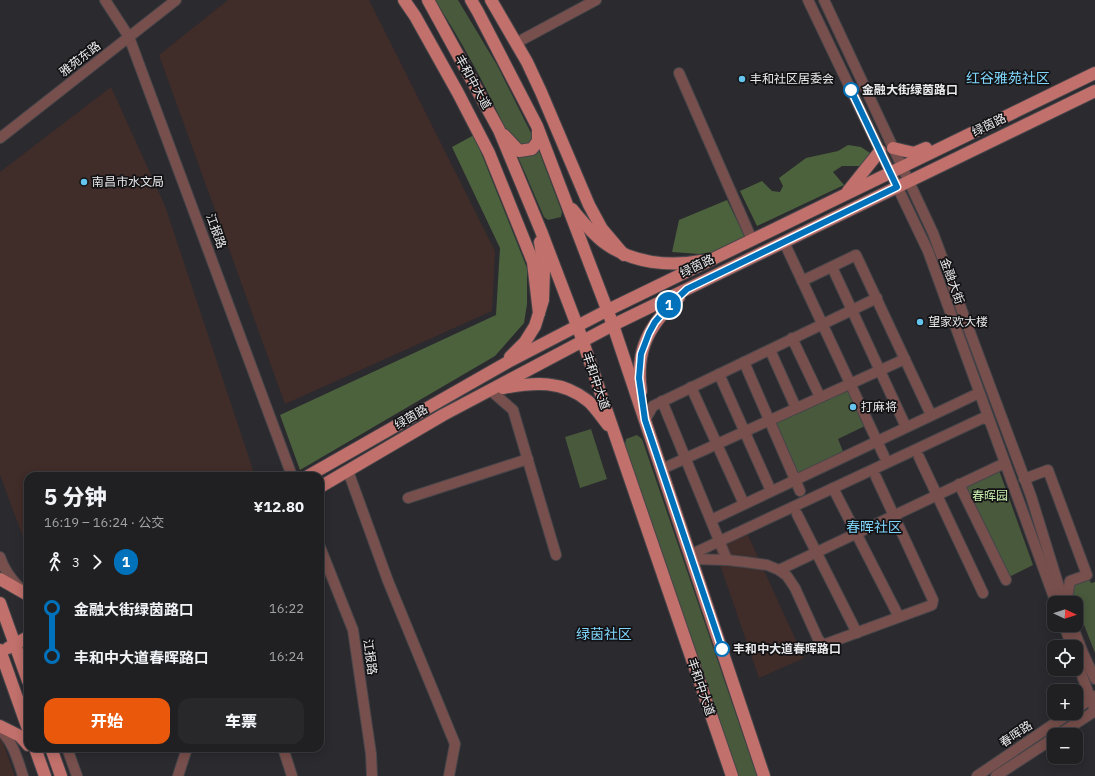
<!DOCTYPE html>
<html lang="zh">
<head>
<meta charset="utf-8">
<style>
	body { margin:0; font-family:"IBM Plex Sans","Noto Sans SC",sans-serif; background:#28282b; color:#f1f3f6; height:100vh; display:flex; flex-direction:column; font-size:15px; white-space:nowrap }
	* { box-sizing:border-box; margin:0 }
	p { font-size:13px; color:#a2a3a6 }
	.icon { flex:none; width:22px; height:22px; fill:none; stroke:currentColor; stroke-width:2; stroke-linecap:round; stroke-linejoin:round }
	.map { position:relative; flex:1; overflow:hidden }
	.side { position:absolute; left:24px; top:472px; width:300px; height:280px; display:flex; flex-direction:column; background:#202023; border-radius:12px; box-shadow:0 2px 10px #0003,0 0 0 1px #3d3e41 }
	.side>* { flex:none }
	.badge { padding:0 8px; border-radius:13px; font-size:14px; line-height:26px }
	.needle { width:26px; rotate:93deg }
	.tools { position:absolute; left:1047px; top:596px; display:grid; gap:8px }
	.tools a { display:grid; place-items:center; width:36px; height:36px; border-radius:8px; background:#202023; box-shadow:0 2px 10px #0003,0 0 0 1px #3d3e41; font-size:20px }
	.map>.badge { position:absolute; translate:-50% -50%; box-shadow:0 0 0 2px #fff }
	.legs { display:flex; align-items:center; gap:6px; height:44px; padding:0 20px; font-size:13px }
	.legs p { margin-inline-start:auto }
	.summary { display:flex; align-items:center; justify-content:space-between; height:68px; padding:0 20px }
	h1 { font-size:22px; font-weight:800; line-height:30px }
	.button { display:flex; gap:8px; margin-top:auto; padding:8px 20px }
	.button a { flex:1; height:46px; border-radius:12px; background:#ea580c; color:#fff; font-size:16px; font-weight:800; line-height:46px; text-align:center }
	.button a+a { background:#28282b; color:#f1f3f6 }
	ul { padding:0 20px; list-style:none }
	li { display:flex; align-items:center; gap:14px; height:48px; font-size:15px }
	li i { display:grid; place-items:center; width:6px; height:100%; margin:0 5px; background:currentColor }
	li i::after { content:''; width:10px; height:10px; margin:-5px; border:3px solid; border-radius:50%; background:#202023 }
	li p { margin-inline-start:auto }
	li:first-child i { background:linear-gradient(#0000 50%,currentColor 0) }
	li:last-child i { background:linear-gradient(currentColor 50%,#0000 0) }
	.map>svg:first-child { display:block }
	.commercial { fill:#402c29 }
	.green { fill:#48593c }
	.forest { fill:#4c623d }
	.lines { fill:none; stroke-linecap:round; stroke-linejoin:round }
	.minor-casing { stroke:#46454a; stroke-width:12 }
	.major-casing { stroke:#46454a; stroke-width:14 }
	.minor { stroke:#774f4c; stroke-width:10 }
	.major { stroke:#c1706b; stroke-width:12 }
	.line-1-casing { stroke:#fff; stroke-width:9 }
	.line-1 { stroke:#0072bc; stroke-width:6 }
	.poi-dot { fill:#65c5ee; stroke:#131315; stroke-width:1.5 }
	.stop-1-dot { fill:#fff; stroke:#0072bc; stroke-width:2 }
	.labels { text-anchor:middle; stroke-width:3.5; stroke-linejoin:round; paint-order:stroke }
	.street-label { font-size:12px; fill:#eaeaed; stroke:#131315 }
	.poi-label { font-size:12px; fill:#eaeaed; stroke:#131315; text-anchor:start }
	.stop-label { font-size:12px; font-weight:bold; fill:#eaeaed; stroke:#131315; text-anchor:start }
	.park-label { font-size:12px; fill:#c7ecae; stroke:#131315 }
	.quarter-label { font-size:14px; fill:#80d6fd; stroke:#131315 }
</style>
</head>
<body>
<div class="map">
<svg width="1095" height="776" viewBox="0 0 1095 776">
	<rect width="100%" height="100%" fill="#2b2a2f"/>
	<g class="commercial">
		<polygon points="228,0 369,0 495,251 492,311 285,404 159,55"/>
		<polygon points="111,87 165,206 255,476 28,476 28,546 26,545 0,475 0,172"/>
		<polygon points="747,533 804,658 759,678 715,550"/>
		<polygon points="0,738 2,740 15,776 0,776"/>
	</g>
	<g class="green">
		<path d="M435,0H458L497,65L536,143L562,212L561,217L548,220L544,217C527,178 511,139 492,101C475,66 456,33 435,0Z"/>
		<polygon points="849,386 867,425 838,439 844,454 797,476 772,422"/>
		<polygon points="591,429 607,479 580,488 565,437"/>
		<polygon points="637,435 642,439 757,776 737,776 625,445 626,439"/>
		<polygon points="999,470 1033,565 1009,577 965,485"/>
		<polygon points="1089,579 1091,583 1095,582 1095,653 1072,594 1073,585"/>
	</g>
	<g class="forest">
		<polygon points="474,135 527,268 527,304 524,323 495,356 300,470 280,415 496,315 500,248 452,147"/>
		<polygon points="848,145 861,147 870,153 863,166 842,166 833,172 844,185 757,226 740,191 762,181 772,191 780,192 783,186 779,178 806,158 838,151"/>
		<polygon points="727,200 745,237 713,252 699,254 672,252 679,220"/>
	</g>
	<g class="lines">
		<g class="minor-casing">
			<g id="minor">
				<polyline points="105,0 129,37 292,476"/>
				<polyline points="808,0 928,251 1056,603"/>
				<polyline points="824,0 933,233 1031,496 1064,603"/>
				<polyline points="516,43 596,0"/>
				<polyline points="679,73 752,240"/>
				<polyline points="0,138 176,0"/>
				<polyline points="784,242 884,456"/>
				<polyline points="832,267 906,427"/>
				<polyline points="802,281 856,255 931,415"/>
				<polyline points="792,338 820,397"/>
				<polyline points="770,350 796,408"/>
				<polyline points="744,362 800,491"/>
				<polyline points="719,374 771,491"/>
				<polyline points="691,387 744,504"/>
				<polyline points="490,390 513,410 556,555"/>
				<polyline points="662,401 727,560"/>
				<polyline points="645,420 653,406 877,298"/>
				<polyline points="919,457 983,593"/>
				<polyline points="662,469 905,359"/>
				<polyline points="348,471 388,581 455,744 449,776"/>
				<polyline points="1024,479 1048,470 1087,575 1070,581 1066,603"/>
				<polyline points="959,484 1006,580"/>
				<polyline points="833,488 899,617"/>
				<polyline points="408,498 528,459"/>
				<polyline points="797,514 857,633"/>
				<polyline points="711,520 979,393"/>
				<polyline points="320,547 353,630 371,754 372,776"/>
				<polyline points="690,555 983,418 989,420"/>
				<path d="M0,557C4,570 11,579 20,588"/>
				<polyline points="692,559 727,560 745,562 767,565 779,570 787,576 795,588 818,639 823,645 932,605 933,600 876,477"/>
				<polyline points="779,570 1005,463"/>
				<polyline points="1064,625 1072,647"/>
				<polyline points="1072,625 1083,653 1095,679"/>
				<polyline points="1076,659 1095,711"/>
				<polyline points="1076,709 1095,696"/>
				<path d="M0,730C13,741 18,761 23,776"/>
				<polyline points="1058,735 1095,711"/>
				<polyline points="67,748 77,776"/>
				<polyline points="283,748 292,776"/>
				<polyline points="178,776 187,748"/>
				<polyline points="977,776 1070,713"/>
				<polyline points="996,776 1054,738"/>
			</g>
		</g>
		<g class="major-casing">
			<g id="major">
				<polyline points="404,0 415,16 458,93 489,153 533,262 539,313"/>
				<polyline points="428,0 499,130 541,231 581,336 732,776"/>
				<polyline points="471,0 478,12 537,126 613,325 764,776"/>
				<polyline points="491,0 527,62 541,92 589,205 602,229 624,255"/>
				<polyline points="504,135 519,151 532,149 538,141 538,130"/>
				<polyline points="893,148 914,153 926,148"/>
				<polyline points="848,191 880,151"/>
				<path d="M572,209C581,220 595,237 606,244C633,263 669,267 701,261"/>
				<polyline points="510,357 525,342 535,326 543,300 544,270 540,242"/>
				<path d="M503,388C535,382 562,380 588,401C596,408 602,418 608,425"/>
				<path d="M641,391C635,350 649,325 679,297"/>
				<polyline points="308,476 508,362 608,310 1095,73"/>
				<polyline points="320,487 443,415 613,325 1095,91"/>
				<polyline points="0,579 28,595"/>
				<polyline points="0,603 28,681"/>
				<polyline points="8,648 28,637"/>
				<polyline points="0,650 28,729"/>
				<polyline points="0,726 20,736 28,745"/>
				<polyline points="35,748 45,776"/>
				<polyline points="51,748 61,776"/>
			</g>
		</g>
		<use href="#minor" class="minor"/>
		<use href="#major" class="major"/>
	</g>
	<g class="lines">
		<g class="line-1-casing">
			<polyline id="line-1" points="722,649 645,420 639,378 641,354 649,333 655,322 668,307 687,289 897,187 851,90"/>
		</g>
		<use href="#line-1" class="line-1"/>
	</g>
	<g class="poi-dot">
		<circle cx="742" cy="79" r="4"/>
		<circle cx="84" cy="182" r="4"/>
		<circle cx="920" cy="322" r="4"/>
		<circle cx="853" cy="407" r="4"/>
	</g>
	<g class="stop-1-dot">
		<circle cx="851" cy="90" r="7"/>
		<circle cx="722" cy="649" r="7"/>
	</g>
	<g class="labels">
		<g class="street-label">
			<text transform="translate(80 59) rotate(-38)" y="4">雅苑东路</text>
			<text transform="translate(473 82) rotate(61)" y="4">丰和中大道</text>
			<text transform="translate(989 125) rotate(-26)" y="4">绿茵路</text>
			<text transform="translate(216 231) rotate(70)" y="4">江报路</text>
			<text transform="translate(697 266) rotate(-26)" y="4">绿茵路</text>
			<text transform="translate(952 281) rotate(70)" y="4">金融大街</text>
			<text transform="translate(596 381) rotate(71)" y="4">丰和中大道</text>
			<text transform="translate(411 417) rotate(-30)" y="4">绿茵路</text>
			<text transform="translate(370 657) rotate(82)" y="4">江报路</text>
			<text transform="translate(701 687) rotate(71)" y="4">丰和中大道</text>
			<text transform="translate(1016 734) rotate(-34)" y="4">春晖路</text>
		</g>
		<g class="poi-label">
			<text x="750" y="83">丰和社区居委会</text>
			<text x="92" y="186">南昌市水文局</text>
			<text x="928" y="326">望家欢大楼</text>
			<text x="861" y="411">打麻将</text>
		</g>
		<g class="stop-label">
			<text x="862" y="94">金融大街绿茵路口</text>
			<text x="733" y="653">丰和中大道春晖路口</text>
		</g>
		<g class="park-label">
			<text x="990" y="500">春晖园</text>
		</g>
		<g class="quarter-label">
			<text x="1008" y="83">红谷雅苑社区</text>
			<text x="874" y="532">春晖社区</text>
			<text x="604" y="639">绿茵社区</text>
		</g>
	</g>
</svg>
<div class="tools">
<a><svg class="needle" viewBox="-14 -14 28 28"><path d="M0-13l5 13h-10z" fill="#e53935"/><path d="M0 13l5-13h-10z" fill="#a2a3a6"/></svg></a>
<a><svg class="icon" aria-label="locate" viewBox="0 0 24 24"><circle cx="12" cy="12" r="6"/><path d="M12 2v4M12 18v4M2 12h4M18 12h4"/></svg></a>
<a>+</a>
<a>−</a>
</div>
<b class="badge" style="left:669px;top:305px;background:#0072bc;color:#fff">1</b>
<section class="side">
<div class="summary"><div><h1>5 分钟</h1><p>16:19 – 16:24 · 公交</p></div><b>¥12.80</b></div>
<div class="legs"><svg class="icon" aria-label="walk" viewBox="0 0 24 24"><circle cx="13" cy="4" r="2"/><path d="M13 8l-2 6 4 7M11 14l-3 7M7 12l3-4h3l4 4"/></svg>3<svg class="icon" aria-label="forward" viewBox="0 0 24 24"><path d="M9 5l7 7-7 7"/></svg><b class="badge" style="background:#0072bc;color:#fff">1</b></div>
<ul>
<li><i style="color:#0072bc"></i><b>金融大街绿茵路口</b><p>16:22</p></li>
<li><i style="color:#0072bc"></i><b>丰和中大道春晖路口</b><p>16:24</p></li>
</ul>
<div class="button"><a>开始</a><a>车票</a></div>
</section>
</div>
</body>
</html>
